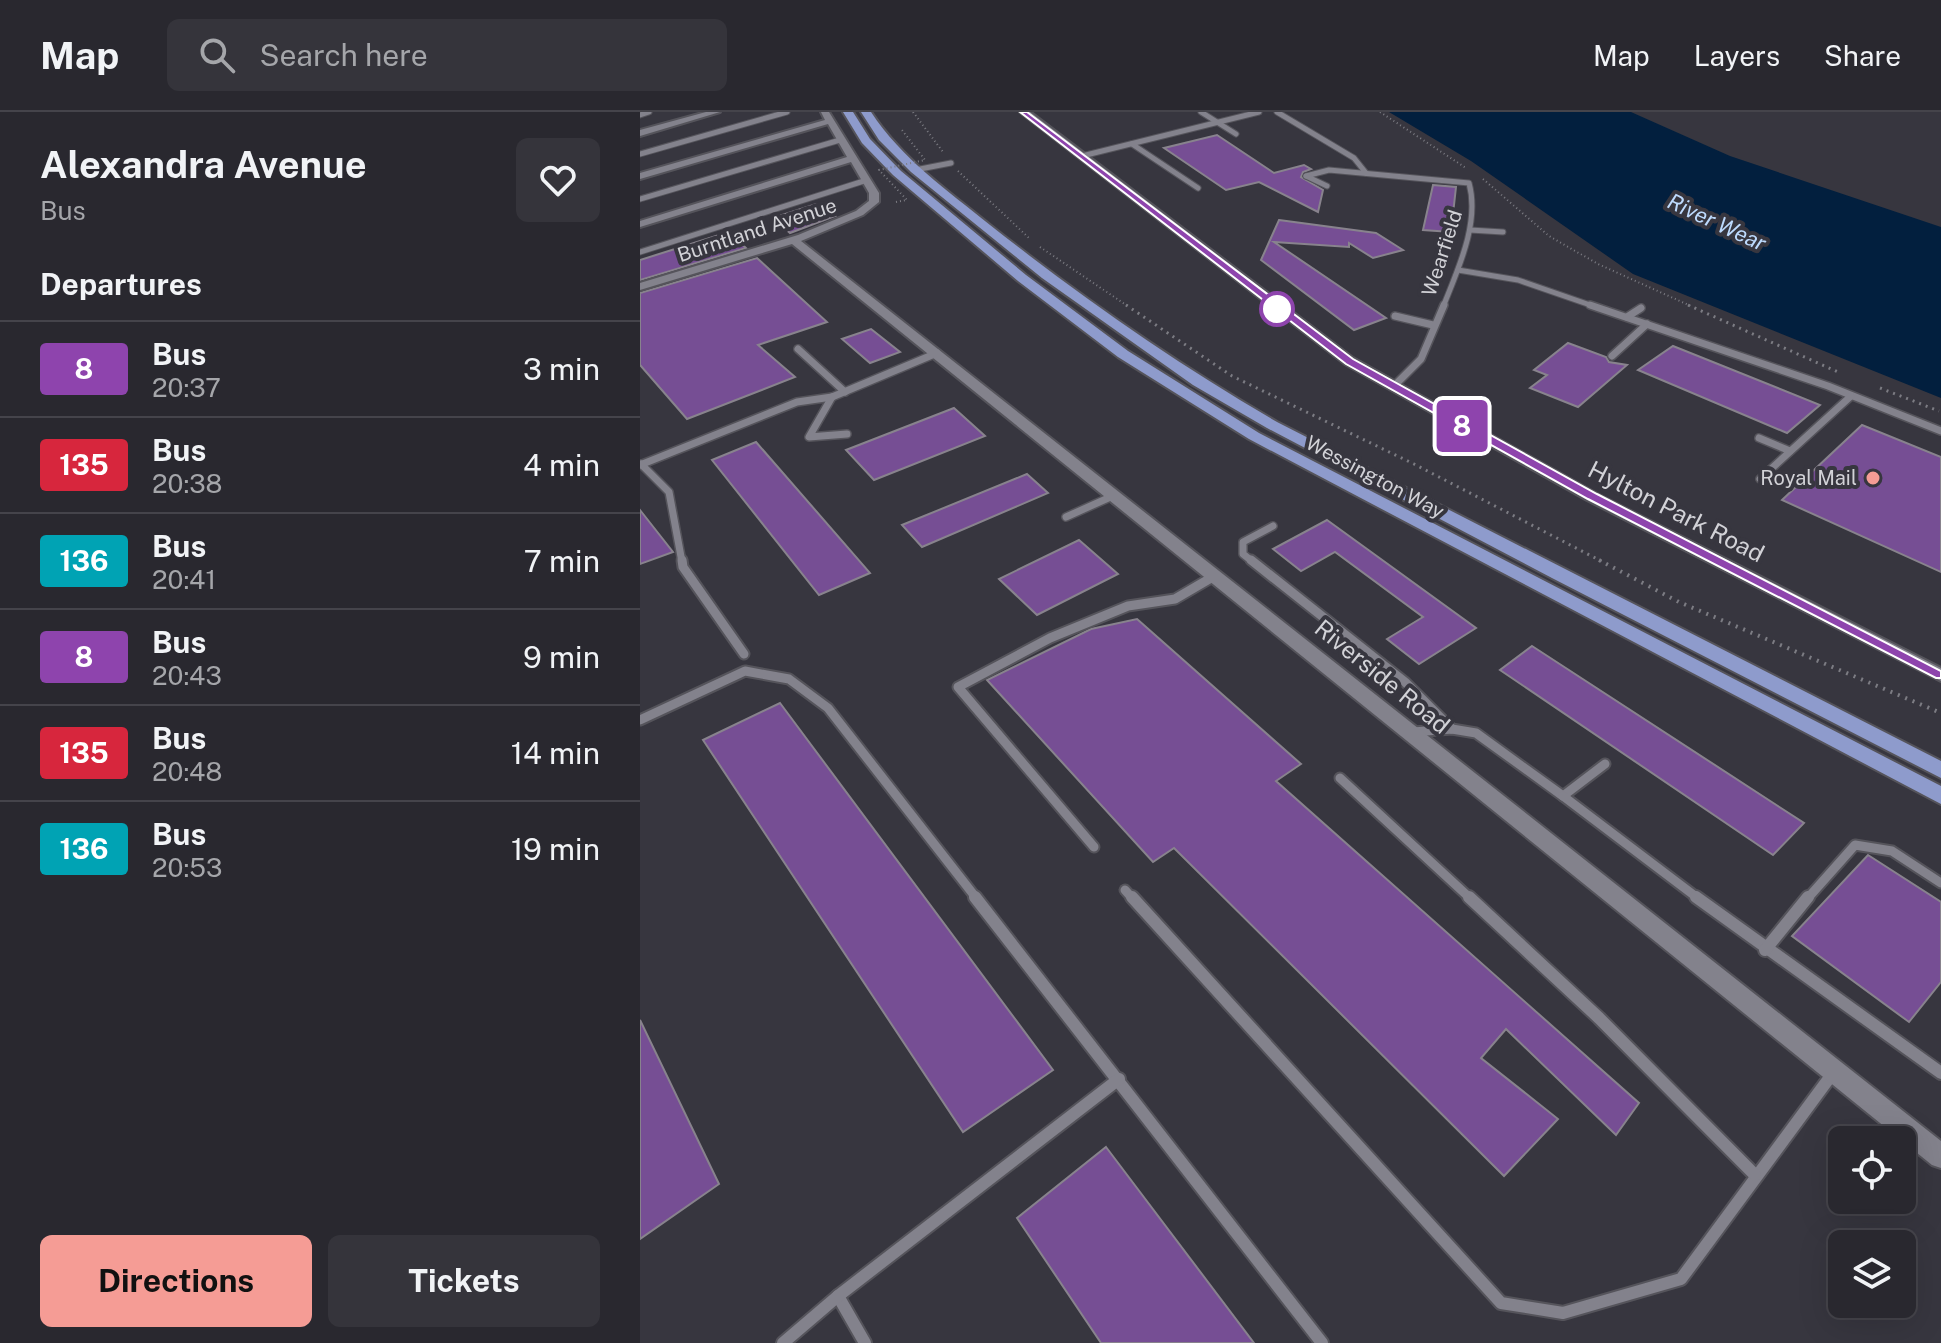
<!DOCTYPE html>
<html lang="en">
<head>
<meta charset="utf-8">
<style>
	body { margin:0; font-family:"Public Sans",sans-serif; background:#35343b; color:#f1f3f6; height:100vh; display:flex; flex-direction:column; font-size:30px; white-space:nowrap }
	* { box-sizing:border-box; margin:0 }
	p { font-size:26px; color:#a5a6aa }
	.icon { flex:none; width:44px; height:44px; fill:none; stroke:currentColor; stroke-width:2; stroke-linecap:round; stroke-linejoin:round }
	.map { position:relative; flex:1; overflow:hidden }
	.drawer { display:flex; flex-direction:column; background:#29282f; width:640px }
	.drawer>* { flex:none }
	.badge { padding:0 16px; border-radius:6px; font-size:28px; line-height:52px }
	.controls { position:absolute; left:1188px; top:1014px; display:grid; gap:16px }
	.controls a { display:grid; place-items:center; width:88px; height:88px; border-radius:12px; background:#29282f; box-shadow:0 8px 32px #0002,0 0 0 2px #45444b; font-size:40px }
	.map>.badge { position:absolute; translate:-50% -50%; box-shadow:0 0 0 4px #fff }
	h2 { padding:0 40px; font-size:30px; line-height:72px }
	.round { display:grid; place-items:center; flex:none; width:84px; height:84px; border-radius:12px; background:#35343b }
	.head { display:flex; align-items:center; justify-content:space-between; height:136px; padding:0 40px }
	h1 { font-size:38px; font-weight:700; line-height:60px }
	.cta { display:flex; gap:16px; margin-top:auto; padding:16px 40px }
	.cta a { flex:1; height:92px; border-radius:12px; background:#f59c95; color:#111; font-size:32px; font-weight:700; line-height:92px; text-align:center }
	.cta a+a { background:#35343b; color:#f1f3f6 }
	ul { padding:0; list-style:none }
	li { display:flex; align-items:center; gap:24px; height:96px; padding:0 40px; border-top:2px solid #45444b }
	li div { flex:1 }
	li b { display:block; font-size:30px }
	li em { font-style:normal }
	li .badge { min-width:88px; font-weight:700; text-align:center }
	header { display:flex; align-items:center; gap:48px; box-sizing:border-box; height:112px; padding:0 40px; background:#29282f; border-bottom:2px solid #45444b }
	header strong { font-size:38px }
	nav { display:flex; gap:44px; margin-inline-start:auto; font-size:28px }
	.search { width:560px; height:72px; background:#35343b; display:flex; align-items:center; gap:20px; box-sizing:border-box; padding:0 28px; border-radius:12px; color:#a5a6aa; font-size:30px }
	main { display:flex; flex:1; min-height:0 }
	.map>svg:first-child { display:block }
	.water { fill:#021f3e }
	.building { fill:#764e94; stroke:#88838d; stroke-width:2 }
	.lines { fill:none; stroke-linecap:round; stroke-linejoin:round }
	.service-far3-casing { stroke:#55545b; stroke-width:7 }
	.service-far2-casing { stroke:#55545b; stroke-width:10 }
	.service-far1-casing { stroke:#55545b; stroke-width:13 }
	.service-casing { stroke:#55545b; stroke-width:16 }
	.minor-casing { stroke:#55545b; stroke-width:4 }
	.primary-casing { stroke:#55545b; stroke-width:4 }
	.path-far2 { stroke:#7c7c83; stroke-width:2; stroke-dasharray:1 3; stroke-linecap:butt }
	.path-far1 { stroke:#7c7c83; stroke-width:3; stroke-dasharray:2 5; stroke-linecap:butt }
	.path { stroke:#7c7c83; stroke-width:4; stroke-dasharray:2 6; stroke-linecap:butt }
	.service-far3 { stroke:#83828c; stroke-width:5 }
	.service-far2 { stroke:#83828c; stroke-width:7 }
	.service-far1 { stroke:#83828c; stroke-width:9 }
	.service { stroke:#83828c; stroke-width:12 }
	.minor { fill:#83828c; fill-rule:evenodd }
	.primary { fill:#8e9bcc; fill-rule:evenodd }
	.path-bridge { stroke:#7c7c83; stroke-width:2; stroke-dasharray:1 3; stroke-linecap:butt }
	.line { fill:#8e44ad; stroke:#fff; stroke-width:2 }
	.stop-dot { fill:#fff; stroke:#8e44ad; stroke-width:4 }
	.poi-dot { fill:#f59c95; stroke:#37363f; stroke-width:3 }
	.labels { text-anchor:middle; stroke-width:8; stroke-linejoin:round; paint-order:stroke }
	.far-street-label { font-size:20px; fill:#d2d2d7; stroke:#37363f }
	.far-poi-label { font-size:20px; fill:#d2d2d7; stroke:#37363f; text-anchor:end }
	.far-water-label { font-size:22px; font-style:italic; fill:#bddafd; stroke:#37363f }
	.street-label { font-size:24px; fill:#d2d2d7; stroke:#37363f }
</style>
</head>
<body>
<header>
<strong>Map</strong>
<div class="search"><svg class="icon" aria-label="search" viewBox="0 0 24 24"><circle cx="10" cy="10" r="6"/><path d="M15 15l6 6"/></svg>Search here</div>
<nav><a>Map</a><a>Layers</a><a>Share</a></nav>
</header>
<main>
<section class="drawer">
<div class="head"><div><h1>Alexandra Avenue</h1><p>Bus</p></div><a class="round"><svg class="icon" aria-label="heart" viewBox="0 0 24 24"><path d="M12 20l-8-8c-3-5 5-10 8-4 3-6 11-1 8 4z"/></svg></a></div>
<h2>Departures</h2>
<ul>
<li><span class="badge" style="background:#8e44ad;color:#fff">8</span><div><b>Bus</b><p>20:37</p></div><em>3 min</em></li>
<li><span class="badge" style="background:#d7263d;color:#fff">135</span><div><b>Bus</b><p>20:38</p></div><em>4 min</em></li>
<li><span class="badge" style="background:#00a3b4;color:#fff">136</span><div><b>Bus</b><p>20:41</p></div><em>7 min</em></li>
<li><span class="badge" style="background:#8e44ad;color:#fff">8</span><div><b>Bus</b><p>20:43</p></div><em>9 min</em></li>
<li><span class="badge" style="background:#d7263d;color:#fff">135</span><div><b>Bus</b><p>20:48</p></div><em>14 min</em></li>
<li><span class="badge" style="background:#00a3b4;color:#fff">136</span><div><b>Bus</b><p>20:53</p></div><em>19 min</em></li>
</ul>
<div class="cta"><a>Directions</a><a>Tickets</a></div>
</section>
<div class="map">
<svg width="1301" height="1231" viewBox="0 0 1301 1231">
	<rect width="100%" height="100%" fill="#37363f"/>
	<polygon class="water" points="749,0 991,0 1090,44 1301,115 1301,286 993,162 831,49"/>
	<g class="building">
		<polygon points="577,23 634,61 664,53 671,57 663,60 661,65 683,78 678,100 619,70 586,78 524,36"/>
		<polygon points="793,73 816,75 811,120 783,118"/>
		<polygon points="176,92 195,104 150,121 133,106"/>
		<polygon points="639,108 736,121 763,138 733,146 709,131 709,135 634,130 746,206 714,218 621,148"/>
		<polygon points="89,120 106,136 0,168 0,148"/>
		<polygon points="117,146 187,210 118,233 155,265 47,307 0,253 0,181"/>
		<polygon points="231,217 260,240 230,251 202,227"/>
		<polygon points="928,231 966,245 969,250 987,253 938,295 890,276 907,263 894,258"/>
		<polygon points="1033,234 1180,293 1147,321 998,258"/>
		<polygon points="314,296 345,324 234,368 206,338"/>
		<polygon points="1222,313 1301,345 1301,460 1142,388"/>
		<polygon points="116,330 230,461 179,483 72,348"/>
		<polygon points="387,362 408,381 282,435 262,413"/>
		<polygon points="0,398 33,440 0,452"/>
		<polygon points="687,408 836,516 779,552 747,527 783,505 695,440 661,459 633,437"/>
		<polygon points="439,428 478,462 397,503 359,467"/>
		<polygon points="497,507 661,652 636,669 999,991 976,1023 866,917 841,946 918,1007 864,1064 534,736 513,750 347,568 451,517"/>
		<polygon points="892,534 1164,711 1133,743 860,558"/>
		<polygon points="140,591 413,958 323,1020 63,628"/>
		<polygon points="1228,743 1301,790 1301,870 1269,910 1152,824"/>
		<polygon points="0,908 79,1072 0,1127"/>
		<polygon points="466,1035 614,1231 461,1231 377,1106"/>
	</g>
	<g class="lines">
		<g class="service-far3-casing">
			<g id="service-far3">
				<polyline points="561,0 596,22"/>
				<polyline points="637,0 714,46 726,61"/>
				<polyline points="0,3 9,0"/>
				<polyline points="492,32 558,76"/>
				<polyline points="0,42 147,0"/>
				<polyline points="442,44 619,0"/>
				<polyline points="275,58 311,51"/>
				<path d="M666,64L689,58L829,71C840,111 818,157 803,195"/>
				<polyline points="666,64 687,74"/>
				<polyline points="0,87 200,28"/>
				<polyline points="830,118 863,120"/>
				<polyline points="0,140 227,68"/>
				<polyline points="818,158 878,168 956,195"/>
			</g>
		</g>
		<g class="service-far2-casing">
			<g id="service-far2">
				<polyline points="950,193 1188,274 1301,319"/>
				<polyline points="755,204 793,213"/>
				<polyline points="987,205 1001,196"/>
				<polyline points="158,237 205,280"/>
				<polyline points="972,244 1007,212"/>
				<polyline points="753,275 781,247 804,193"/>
				<polyline points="192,285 169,325 207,322"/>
				<polyline points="1119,326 1150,339"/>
				<polyline points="1,352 29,380 42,450"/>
				<polyline points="0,353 157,290 192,285 297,241"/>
				<polyline points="1120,367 1211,284"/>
				<polyline points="426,405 475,383"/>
				<polyline points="613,450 603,442 603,430 633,414"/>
			</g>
		</g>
		<g class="service-far1-casing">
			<g id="service-far1">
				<polyline points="42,448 43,455 104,542"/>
				<polyline points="611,448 765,570 812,617"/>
				<polyline points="0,608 105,559 149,567 188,596 337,787"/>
				<polyline points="773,620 812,617 836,621 923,684 965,652"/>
				<polyline points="700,666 831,787"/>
				<polyline points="923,684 1059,787"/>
				<polyline points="454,735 318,575 410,526 488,494 535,487 576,463"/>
				<polyline points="485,778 493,787"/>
				<polyline points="1167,787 1215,733 1252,739 1301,771"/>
			</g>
		</g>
		<g class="service-casing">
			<g id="service">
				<polyline points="335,785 682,1231"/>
				<polyline points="492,785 861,1191 923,1201 1041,1167 1193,961"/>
				<polyline points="829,785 959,906 1115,1063"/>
				<polyline points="1056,785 1301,961"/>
				<polyline points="1125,838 1168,785"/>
				<polyline points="198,1184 225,1231"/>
				<polyline points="143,1231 198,1184 479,967"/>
			</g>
		</g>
		<g class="minor-casing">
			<g id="minor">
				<polygon points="66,0 80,0 0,24 0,18"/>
				<polygon points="181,0 189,0 239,81 239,90 223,103 161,129 1301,1029 1301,1056 1292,1053 152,132 0,178 0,171 158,123 216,99 229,89 229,81 211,50 0,115 0,109 207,45 188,12 0,67 0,61 185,8"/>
				<polygon points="380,0 390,0 713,246 957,382 1301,556 1301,569 947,388 705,252"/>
			</g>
		</g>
		<g class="primary-casing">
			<g id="primary">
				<polygon points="203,0 213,0 230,27 261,59 386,163 488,239 619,321 1301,674 1301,692 609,327 478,245 378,169 253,63 222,31"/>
				<path d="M221,0H231C262,47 307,78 350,113C441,185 537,252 637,310L1301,649V666L912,466L627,316L553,273L402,166L271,60L239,28Z"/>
			</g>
		</g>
		<g class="path-far2">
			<polyline points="273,0 303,40"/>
			<polyline points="740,0 826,56"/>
			<polyline points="318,59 390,127"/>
			<polyline points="843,67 909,124 958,152 1053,195"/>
			<polyline points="400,135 489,195"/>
		</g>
		<g class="path-far1">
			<polyline points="486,193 592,264 774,352 963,450"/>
			<polyline points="1048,193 1198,260"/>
			<polyline points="1240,276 1299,299"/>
		</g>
		<polyline class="path" points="959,448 1039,490 1301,601"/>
		<use href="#service-far3" class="service-far3"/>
		<use href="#service-far2" class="service-far2"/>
		<use href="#service-far1" class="service-far1"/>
		<use href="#service" class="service"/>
		<use href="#minor" class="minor"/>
		<use href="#primary" class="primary"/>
		<polyline class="path-bridge" points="256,90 267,88 239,58 285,48 262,18"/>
	</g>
	<polygon class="line" points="380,0 387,0 713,247 957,382 1301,559 1301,566 1296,566 948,387 706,252"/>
	<circle class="stop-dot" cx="637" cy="197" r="16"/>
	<circle class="poi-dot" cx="1233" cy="366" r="8"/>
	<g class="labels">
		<g class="far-street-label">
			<text transform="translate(117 118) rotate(-18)" y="7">Burntland Avenue</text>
			<text transform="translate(802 141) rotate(-72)" y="7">Wearfield</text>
			<text transform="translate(735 365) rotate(28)" y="7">Wessington Way</text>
		</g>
		<g class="far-poi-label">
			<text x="1217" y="373">Royal Mail</text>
		</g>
		<g class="far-water-label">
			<text transform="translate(1077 110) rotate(25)" y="8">River Wear</text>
		</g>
		<g class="street-label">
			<text transform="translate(1036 400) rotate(27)" y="8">Hylton Park Road</text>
			<text transform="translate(742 565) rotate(39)" y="8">Riverside Road</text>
		</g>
	</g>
</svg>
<div class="controls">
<a><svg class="icon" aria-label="locate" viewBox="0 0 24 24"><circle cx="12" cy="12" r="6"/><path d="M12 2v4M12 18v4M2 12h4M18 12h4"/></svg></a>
<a><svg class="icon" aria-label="layers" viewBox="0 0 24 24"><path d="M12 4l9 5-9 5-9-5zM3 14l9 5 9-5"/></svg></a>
</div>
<b class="badge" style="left:822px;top:314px;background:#8e44ad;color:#fff">8</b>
</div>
</main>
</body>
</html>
